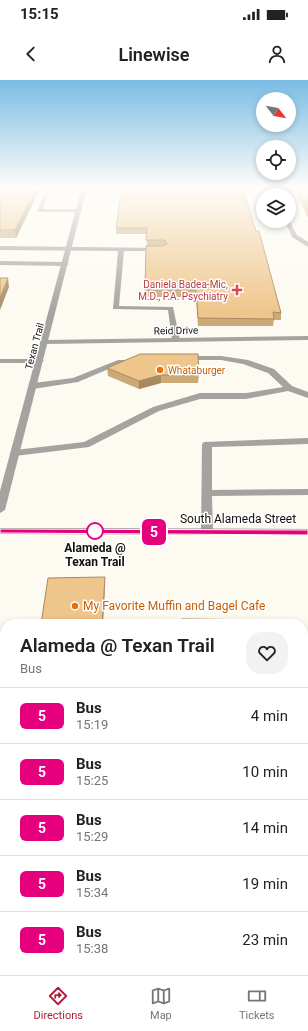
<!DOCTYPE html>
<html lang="en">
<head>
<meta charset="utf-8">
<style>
	body { margin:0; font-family:Roboto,sans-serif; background:#f2f2f2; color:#222; height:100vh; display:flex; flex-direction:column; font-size:15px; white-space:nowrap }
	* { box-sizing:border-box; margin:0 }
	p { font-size:13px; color:#767676 }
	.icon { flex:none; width:22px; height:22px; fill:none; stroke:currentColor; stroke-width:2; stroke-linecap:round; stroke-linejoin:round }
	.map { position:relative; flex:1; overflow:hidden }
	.panel { position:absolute; left:0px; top:539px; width:308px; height:356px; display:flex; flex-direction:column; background:#fff; border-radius:16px 16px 0 0; box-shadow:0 2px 6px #0003 }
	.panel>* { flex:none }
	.badge { padding:0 8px; border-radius:6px; font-size:14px; line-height:26px }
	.needle { width:26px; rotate:121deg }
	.fabs { position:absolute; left:256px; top:12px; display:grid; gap:8px }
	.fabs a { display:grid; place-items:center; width:40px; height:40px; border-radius:50%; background:#fff; box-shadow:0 2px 6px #0003; font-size:20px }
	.map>.badge { position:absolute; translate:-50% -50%; box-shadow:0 0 0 2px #fff }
	.round { display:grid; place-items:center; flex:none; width:42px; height:42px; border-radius:16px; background:#f2f2f2 }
	.summary { display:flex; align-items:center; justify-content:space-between; height:68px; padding:0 20px }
	h1 { font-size:19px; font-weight:600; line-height:30px }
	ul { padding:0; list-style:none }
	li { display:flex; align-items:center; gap:12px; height:56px; padding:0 20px; border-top:1px solid #e0e0e0 }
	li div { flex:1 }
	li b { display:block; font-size:15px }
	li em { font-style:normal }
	li .badge { min-width:44px; font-weight:700; text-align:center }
	.status { display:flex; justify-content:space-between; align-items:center; height:28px; padding:0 20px; background:#fff; direction:ltr }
	.status svg { height:11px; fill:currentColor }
	header { display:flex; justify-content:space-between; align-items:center; height:52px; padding:0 20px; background:#fff; font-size:18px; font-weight:600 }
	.menu { display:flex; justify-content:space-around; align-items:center; height:56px; border-top:1px solid #e0e0e0; background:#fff; font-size:11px; color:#767676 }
	.menu a { display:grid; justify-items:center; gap:2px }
	.menu .selected { color:#af1b3b }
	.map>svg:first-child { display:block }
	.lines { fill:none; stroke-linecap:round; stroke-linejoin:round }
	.service { fill:#a5a3a0; fill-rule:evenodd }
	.minor { fill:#a5a3a0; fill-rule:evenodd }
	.tertiary { fill:#a5a3a0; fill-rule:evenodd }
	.secondary { fill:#7d7a75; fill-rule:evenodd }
	.wall { fill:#cda978 }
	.shaded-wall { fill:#a78a61 }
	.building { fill:#eec58b; stroke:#a78a61 }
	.line { fill:#e6007e; stroke:#fff }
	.health-dot { fill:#e0444e; stroke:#fff; stroke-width:1.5 }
	.food-dot { fill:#e8710a; stroke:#fff; stroke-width:1.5 }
	.stop-dot { fill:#fff; stroke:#e6007e; stroke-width:2 }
	.labels { text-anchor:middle; stroke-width:3; stroke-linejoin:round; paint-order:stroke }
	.far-health-label { font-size:10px; fill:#be3a42; stroke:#fff; text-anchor:end }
	.far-street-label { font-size:10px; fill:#100f0c; stroke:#fff }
	.far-food-label { font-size:10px; fill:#c56008; stroke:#fff; text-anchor:start }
	.street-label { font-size:12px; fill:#100f0c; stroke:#fff }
	.stop-label { font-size:12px; font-weight:bold; fill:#100f0c; stroke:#fff }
	.food-label { font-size:12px; fill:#c56008; stroke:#fff; text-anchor:start }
</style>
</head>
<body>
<div class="status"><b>15:15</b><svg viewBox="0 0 49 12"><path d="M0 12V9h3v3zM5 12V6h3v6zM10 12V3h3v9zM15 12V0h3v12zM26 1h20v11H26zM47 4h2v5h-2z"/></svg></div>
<header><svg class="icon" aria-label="back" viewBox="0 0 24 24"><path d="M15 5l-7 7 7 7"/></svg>Linewise<svg class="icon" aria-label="person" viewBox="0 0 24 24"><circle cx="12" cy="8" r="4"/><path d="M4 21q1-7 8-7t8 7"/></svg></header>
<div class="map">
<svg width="308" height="895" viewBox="0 0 308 895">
	<rect width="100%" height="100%" fill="#fdfaf1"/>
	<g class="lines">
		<g class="service">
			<polygon points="47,107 52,107 42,129 79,129 81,130 81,132 37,132"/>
			<polygon points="0,166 163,168 163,170 161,171 124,171 119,226 173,227 180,260 176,262 172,260 168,230 113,229 118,171 0,170"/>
			<polygon points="0,181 66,182 69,184 66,186 0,185"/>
			<polygon points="180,276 221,276 248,280 274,289 292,306 308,312 308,318 288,311 246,319 200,319 159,331 89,367 15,376 10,373 15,370 84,362 153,327 200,313 246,313 283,307 268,293 243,284 221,280 183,280 179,278"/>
			<polygon points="0,279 40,279 44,281 40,283 0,283"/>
			<polygon points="118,280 124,280 125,282 78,302 33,309 29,306 33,303 73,298"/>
			<polygon points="308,358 308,364 212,367 212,410 308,409 308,415 212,416 213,452 207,455 203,454 201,452 202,364 204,362"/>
		</g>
		<g class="minor">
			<polygon points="272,107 277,107 280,115 274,115"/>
			<polygon points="289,140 297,155 308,162 308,167 292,157 285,141 289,141"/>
			<polygon points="308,256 308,260 45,264 41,262 45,260"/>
		</g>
		<polygon class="tertiary" points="82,107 87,107 5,430 0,433 0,411"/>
		<polygon class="secondary" points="0,448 308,449 308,455 0,454"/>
	</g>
	<g class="wall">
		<polygon points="0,107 41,107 16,158 0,158"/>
		<polygon points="293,107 308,107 308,138"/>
		<polygon points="251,136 281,233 281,240 274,240 273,246 198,246 196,217 145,217 147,154 116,154 116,148"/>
		<polygon points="107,288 199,295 198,303 161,303 139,309 108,296"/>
		<rect x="303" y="559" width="5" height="62"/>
		<rect x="0" y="700" width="5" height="99"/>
		<rect x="303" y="710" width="5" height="91"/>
	</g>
	<g class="shaded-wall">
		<polygon points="37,107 41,107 16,158 15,150"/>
		<polygon points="8,198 9,207 0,230 0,218"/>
		<polygon points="161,295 161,303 139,309 139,301"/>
		<polygon points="105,497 105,507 103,544 102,544"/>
	</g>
	<g class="building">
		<polygon points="0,107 37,107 15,150 0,150"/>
		<polygon points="122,107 243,107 251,136 256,151 259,151 281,233 273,232 274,239 198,238 196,210 145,210 146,166 163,166 167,164 165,160 146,160 147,148 116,148"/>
		<polygon points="297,107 308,107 308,131"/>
		<polygon points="0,198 8,198 0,218"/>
		<polygon points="140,274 198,274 199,295 161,295 139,301 107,288"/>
		<polygon points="105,497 102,544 41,544 48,498"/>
		<polygon points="182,539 275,540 276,544 182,544"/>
		<rect x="303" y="559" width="5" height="50"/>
		<rect x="0" y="700" width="5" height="88"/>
		<rect x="303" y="710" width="5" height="79"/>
	</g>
	<linearGradient id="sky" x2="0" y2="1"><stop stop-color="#79bce4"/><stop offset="0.46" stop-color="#fefdf9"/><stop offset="1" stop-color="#fefdf9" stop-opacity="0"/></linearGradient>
	<rect width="308" height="233" fill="url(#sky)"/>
	<polygon class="line" points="0,449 308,450 308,455 0,453"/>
	<path class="health-dot" d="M235 204h4v4h4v4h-4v4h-4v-4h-4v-4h4z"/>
	<g class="food-dot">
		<circle cx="160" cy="290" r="4"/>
		<circle cx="75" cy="526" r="4"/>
	</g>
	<circle class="stop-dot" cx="95" cy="451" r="8"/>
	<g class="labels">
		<g class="far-health-label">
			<text x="228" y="208">Daniela Badea-Mic,<tspan x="228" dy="12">M.D., P.A. Psychiatry</tspan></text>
		</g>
		<g class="far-street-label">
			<text transform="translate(176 250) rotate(-1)" y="4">Reid Drive</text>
			<text transform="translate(34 266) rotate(-75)" y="4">Texan Trail</text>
		</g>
		<g class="far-food-label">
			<text x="168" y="294">Whataburger</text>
		</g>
		<g class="street-label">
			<text x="238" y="443">South Alameda Street</text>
		</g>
		<g class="stop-label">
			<text x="95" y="472">Alameda @<tspan x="95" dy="14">Texan Trail</tspan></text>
		</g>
		<g class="food-label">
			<text x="83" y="530">My Favorite Muffin and Bagel Cafe</text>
		</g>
	</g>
</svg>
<div class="fabs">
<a><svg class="needle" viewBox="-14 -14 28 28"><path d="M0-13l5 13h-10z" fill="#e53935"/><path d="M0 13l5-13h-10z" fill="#767676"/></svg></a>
<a><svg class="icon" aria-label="locate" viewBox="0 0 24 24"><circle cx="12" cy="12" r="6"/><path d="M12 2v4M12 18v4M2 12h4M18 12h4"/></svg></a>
<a><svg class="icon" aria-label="layers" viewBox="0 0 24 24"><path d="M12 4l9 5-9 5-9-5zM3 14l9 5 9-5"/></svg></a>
</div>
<b class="badge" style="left:154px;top:452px;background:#e6007e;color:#fff">5</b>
<section class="panel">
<div class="summary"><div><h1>Alameda @ Texan Trail</h1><p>Bus</p></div><a class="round"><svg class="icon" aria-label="heart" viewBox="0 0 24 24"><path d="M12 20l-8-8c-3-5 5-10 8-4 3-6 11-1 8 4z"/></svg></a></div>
<ul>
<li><span class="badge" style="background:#e6007e;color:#fff">5</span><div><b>Bus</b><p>15:19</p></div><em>4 min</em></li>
<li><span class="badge" style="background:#e6007e;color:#fff">5</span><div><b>Bus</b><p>15:25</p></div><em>10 min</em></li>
<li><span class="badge" style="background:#e6007e;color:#fff">5</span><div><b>Bus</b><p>15:29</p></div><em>14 min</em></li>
<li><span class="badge" style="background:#e6007e;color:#fff">5</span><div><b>Bus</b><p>15:34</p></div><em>19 min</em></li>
<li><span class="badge" style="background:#e6007e;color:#fff">5</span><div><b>Bus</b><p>15:38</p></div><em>23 min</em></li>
</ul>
</section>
</div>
<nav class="menu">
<a class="selected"><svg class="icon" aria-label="directions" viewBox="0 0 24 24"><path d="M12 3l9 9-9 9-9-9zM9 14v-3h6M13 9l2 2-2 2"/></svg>Directions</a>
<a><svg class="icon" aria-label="map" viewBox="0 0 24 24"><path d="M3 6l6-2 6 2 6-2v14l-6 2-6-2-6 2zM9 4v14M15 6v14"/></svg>Map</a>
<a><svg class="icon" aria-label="tickets" viewBox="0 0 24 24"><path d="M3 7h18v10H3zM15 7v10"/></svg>Tickets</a>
</nav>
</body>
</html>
